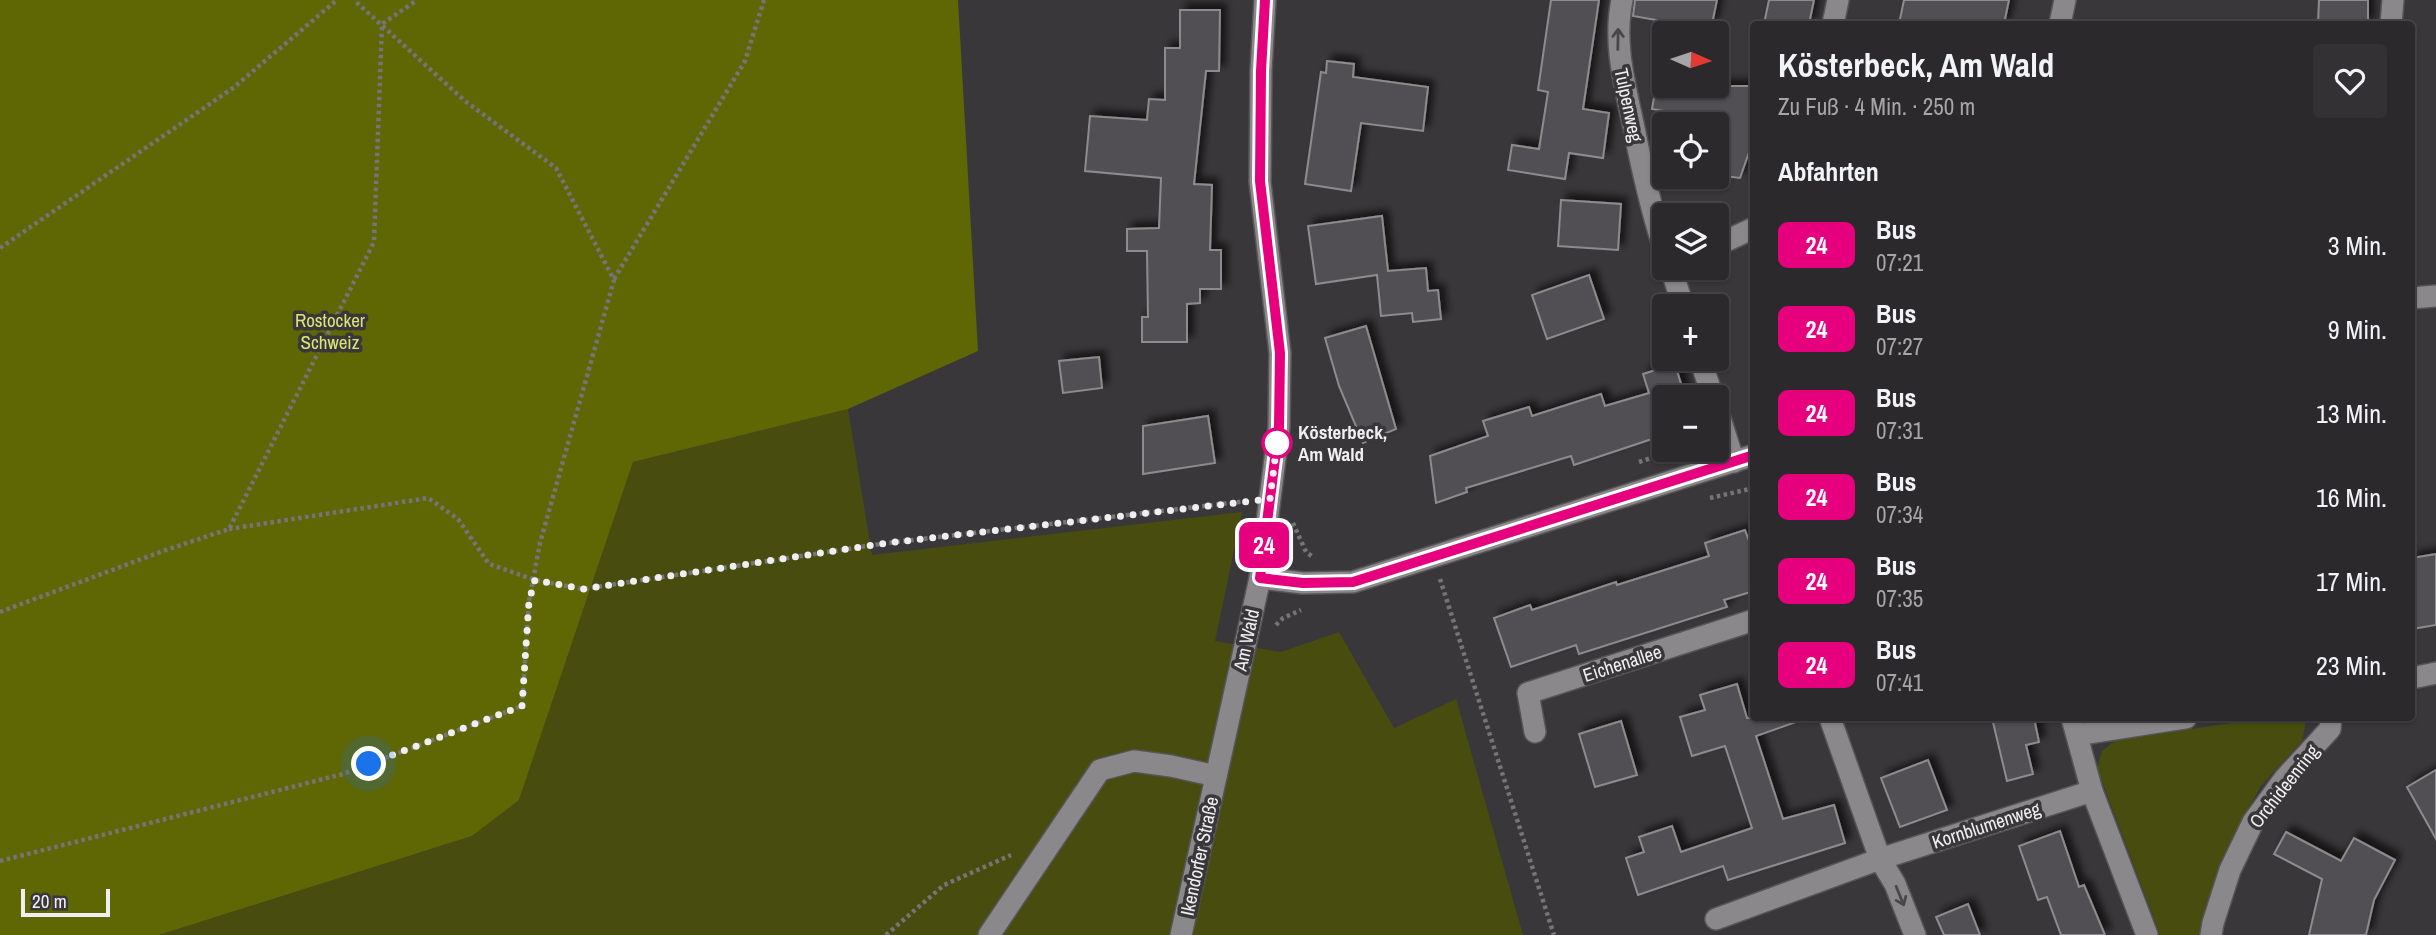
<!DOCTYPE html>
<html lang="de">
<head>
<meta charset="utf-8">
<style>
	body { margin:0; font-family:"Archivo Narrow",sans-serif; background:#333133; color:#f1f3f6; height:100vh; display:flex; flex-direction:column; font-size:26px; white-space:nowrap }
	* { box-sizing:border-box; margin:0 }
	p { font-size:23px; color:#a6a6a9 }
	.icon { flex:none; width:38px; height:38px; fill:none; stroke:currentColor; stroke-width:2; stroke-linecap:round; stroke-linejoin:round }
	.map { position:relative; flex:1; overflow:hidden }
	.side { position:absolute; left:1750px; top:21px; width:665px; height:700px; display:flex; flex-direction:column; background:#2b292b; border-radius:7px; box-shadow:0 2px 5px #0004,0 0 0 2px #474547 }
	.side>* { flex:none }
	.badge { padding:0 14px; border-radius:10px; font-size:24px; line-height:46px }
	.needle { width:46px; rotate:93deg }
	.tools { position:absolute; left:1652px; top:21px; display:grid; gap:14px }
	.tools a { display:grid; place-items:center; width:77px; height:77px; border-radius:7px; background:#2b292b; box-shadow:0 2px 5px #0004,0 0 0 2px #474547; font-size:35px }
	.scale { position:absolute; left:21px; bottom:18px; width:89px; box-sizing:border-box; padding-left:7px; border:4px solid #efeef0; border-top:0; font-size:19px; line-height:24px; white-space:nowrap; color:#efeef0; -webkit-text-stroke:5px #393739; paint-order:stroke }
	.you { position:absolute; width:35px; height:35px; margin:-18px; border:5px solid #fff; border-radius:50%; background:#1a73e8; box-shadow:0 0 0 10px #1a73e833 }
	.map>.badge { position:absolute; translate:-50% -50%; box-shadow:0 0 0 4px #fff }
	h2 { padding:0 28px; font-size:26px; line-height:63px }
	.round { display:grid; place-items:center; flex:none; width:74px; height:74px; border-radius:7px; background:#333133 }
	.summary { display:flex; align-items:center; justify-content:space-between; height:119px; padding:0 28px }
	h1 { font-size:33px; font-weight:700; line-height:52px }
	ul { padding:0; list-style:none }
	li { display:flex; align-items:center; gap:21px; height:84px; padding:0 28px }
	li div { flex:1 }
	li b { display:block; font-size:26px }
	li em { font-style:normal }
	li .badge { min-width:77px; font-weight:700; text-align:center }
	.map>svg:first-child { display:block }
	.green { fill:#484d0f }
	.forest { fill:#5f6604 }
	.building { fill:#514f52; stroke:#8e8b8e; stroke-width:2; filter:url(#shadow) }
	.lines { fill:none; stroke-linecap:round; stroke-linejoin:round }
	.street-casing { stroke:#565457; stroke-width:24 }
	.path { stroke:#767476; stroke-width:4.5; stroke-dasharray:3.5 3.5; stroke-linecap:butt }
	.street { stroke:#8b888b; stroke-width:21 }
	.oneway { stroke:#494749 }
	.line-casing { stroke:#fff; stroke-width:16 }
	.line { stroke:#e6007e; stroke-width:10 }
	.walk { stroke:#efeef0; stroke-width:7; stroke-dasharray:0 12.6 }
	.stop-dot { fill:#fff; stroke:#e6007e; stroke-width:3.5 }
	.labels { text-anchor:middle; stroke-width:7; stroke-linejoin:round; paint-order:stroke }
	.street-label { font-size:19px; fill:#efeef0; stroke:#393739 }
	.park-label { font-size:19px; fill:#dae675; stroke:#393739 }
	.stop-label { font-size:19px; font-weight:bold; fill:#efeef0; stroke:#393739; text-anchor:start }
</style>
</head>
<body>
<div class="map">
<svg width="2436" height="935" viewBox="0 0 2436 935">
	<defs>
		<filter id="shadow"><feDropShadow dx="6" dy="-6" stdDeviation="3.5" flood-color="#0009"/></filter>
	</defs>
	<rect width="100%" height="100%" fill="#393739"/>
	<g class="green">
		<polygon points="848,409 872,555 1242,512 1215,641 1281,652 1339,632 1394,728 1456,699 1523,935 159,935 472,836 519,800 633,462"/>
		<polygon points="2263,718 2301,718 2306,721 2302,741 2261,786 2233,836 2206,905 2200,935 2160,935 2097,768 2102,751 2115,741"/>
	</g>
	<polygon class="forest" points="0,0 958,0 978,351 848,409 633,462 519,800 472,836 159,935 0,935"/>
	<g class="building">
		<polygon points="1551,0 1599,0 1583,109 1609,113 1603,158 1569,153 1565,179 1508,170 1512,145 1539,149 1548,92 1538,90"/>
		<polygon points="1635,0 1717,0 1712,24 1679,24 1633,16"/>
		<polygon points="1769,0 1814,0 1809,24 1764,24"/>
		<polygon points="1904,0 2009,0 2004,24 1899,24"/>
		<polygon points="2319,0 2368,0 2368,24 2318,24"/>
		<polygon points="1180,10 1220,10 1219,71 1206,71 1194,184 1212,185 1210,250 1221,250 1221,289 1200,289 1200,303 1187,304 1187,342 1142,342 1142,317 1148,317 1147,251 1127,251 1127,229 1159,228 1161,178 1085,171 1090,116 1147,120 1149,99 1165,100 1165,48 1180,48"/>
		<polygon points="1327,61 1354,64 1353,77 1428,87 1423,131 1361,123 1351,191 1305,184 1321,72 1326,73"/>
		<polygon points="1656,86 1754,86 1754,138 1740,178 1717,175 1717,120 1652,109"/>
		<polygon points="1561,200 1621,204 1618,250 1558,246"/>
		<polygon points="1382,216 1388,271 1426,268 1428,291 1438,290 1441,319 1413,322 1412,313 1381,316 1377,275 1316,284 1308,226"/>
		<polygon points="1589,275 1604,319 1547,339 1532,295"/>
		<polygon points="1366,326 1396,429 1363,443 1339,386 1325,338"/>
		<polygon points="1099,357 1102,388 1063,393 1059,361"/>
		<polygon points="1675,364 1685,397 1664,397 1664,435 1574,465 1571,456 1466,488 1467,492 1436,503 1430,456 1488,436 1483,421 1529,407 1532,416 1601,394 1605,406 1649,393 1643,374"/>
		<polygon points="1208,416 1215,463 1143,474 1143,426"/>
		<polygon points="1745,530 1754,555 1754,591 1724,600 1727,607 1579,654 1576,645 1511,667 1494,618 1530,605 1532,610 1616,582 1617,585 1709,556 1705,543"/>
		<polygon points="2436,554 2436,625 2412,629 2412,558"/>
		<polygon points="1737,684 1747,718 1798,718 1799,721 1756,736 1783,819 1834,805 1845,843 1728,880 1723,866 1638,895 1626,858 1644,852 1639,837 1672,826 1681,852 1752,828 1725,746 1692,756 1680,717 1705,710 1700,695"/>
		<polygon points="1992,718 2034,718 2039,742 2026,745 2033,774 2007,781"/>
		<polygon points="1621,721 1637,775 1595,787 1579,734"/>
		<polygon points="1928,760 1947,810 1900,827 1881,778"/>
		<polygon points="2436,770 2436,839 2407,787"/>
		<polygon points="2060,831 2079,887 2084,885 2105,935 2061,935 2047,897 2038,900 2019,846"/>
		<polygon points="2286,832 2341,861 2354,838 2395,860 2374,900 2366,935 2309,935 2322,879 2274,854"/>
		<polygon points="1968,904 1980,935 1944,935 1936,917"/>
	</g>
	<g class="lines">
		<g class="street-casing">
			<g id="street">
				<path d="M1622,0C1613,44 1625,85 1634,128C1642,169 1651,209 1664,249"/>
				<polyline points="1833,24 1838,0"/>
				<polyline points="2060,24 2065,0"/>
				<polyline points="2391,24 2393,0"/>
				<polyline points="1717,245 1754,228"/>
				<polyline points="1671,268 1683,306"/>
				<polyline points="2412,298 2436,296"/>
				<polyline points="1700,359 1713,397"/>
				<polyline points="1717,409 1734,462"/>
				<polyline points="1260,578 1303,583 1353,582 1754,455"/>
				<polyline points="2412,678 2436,673"/>
				<polyline points="1830,718 1880,859 1895,884 1915,935"/>
				<polyline points="2072,718 2092,791 2147,935"/>
				<polyline points="1535,732 1528,693 1754,620"/>
				<polyline points="2077,735 2186,718"/>
				<polyline points="1716,919 1880,859 2092,791"/>
				<polyline points="989,935 1100,770 1134,761 1171,766 1216,776"/>
				<polyline points="1181,935 1260,578 1279,427 1280,353 1260,182 1261,71 1265,0"/>
				<polyline points="2211,935 2213,923 2230,870 2253,822 2285,778 2330,729 2331,718"/>
			</g>
		</g>
		<g class="path">
			<polyline points="0,248 233,88 337,0"/>
			<polyline points="614,279 745,61 764,0"/>
			<polyline points="1639,462 1675,450"/>
			<polyline points="1710,498 1754,488"/>
			<polyline points="1293,523 1306,552 1313,557"/>
			<polyline points="229,529 428,498 458,519 489,564 535,580 583,589 887,543 1247,501"/>
			<polyline points="1440,579 1554,935"/>
			<polyline points="0,612 163,551 229,529 374,242 382,24 417,0"/>
			<polyline points="1276,625 1283,618 1301,610"/>
			<polyline points="0,861 343,774 522,706 529,601 540,543 614,280 556,168 465,101 354,0"/>
			<polyline points="886,935 944,885 1011,855"/>
		</g>
		<use href="#street" class="street"/>
	</g>
	<defs><path id="oneway-shaft" d="M-6 0H5M1.5-3L5.5 0L1.5 3" fill="none" stroke-width="1.6" stroke-linecap="round" stroke-linejoin="round" transform="scale(1.75)"/></defs>
	<g class="oneway">
		<use href="#oneway-shaft" transform="translate(1618 39) rotate(-89)"/>
		<use href="#oneway-shaft" transform="translate(1900 896) rotate(68)"/>
	</g>
	<g class="lines">
		<g class="line-casing">
			<polyline id="line" points="1265,0 1261,71 1260,181 1280,353 1279,427 1260,578 1303,583 1353,582 1754,455"/>
		</g>
		<use href="#line" class="line"/>
		<polyline class="walk" points="369,764 522,706 529,601 535,580 583,589 887,543 1270,499 1277,443"/>
	</g>
	<circle class="stop-dot" cx="1277" cy="443" r="14"/>
	<g class="labels">
		<g class="street-label">
			<text transform="translate(1629 105) rotate(78)" y="7">Tulpenweg</text>
			<text transform="translate(1246 640) rotate(-78)" y="7">Am Wald</text>
			<text transform="translate(1622 663) rotate(-18)" y="7">Eichenallee</text>
			<text transform="translate(2284 786) rotate(-52)" y="7">Orchideenring</text>
			<text transform="translate(1986 825) rotate(-18)" y="7">Kornblumenweg</text>
			<text transform="translate(1199 856) rotate(-78)" y="7">Ikendorfer Straße</text>
		</g>
		<g class="park-label">
			<text x="330" y="327">Rostocker<tspan x="330" dy="22">Schweiz</tspan></text>
		</g>
		<g class="stop-label">
			<text x="1298" y="439">Kösterbeck,<tspan x="1298" dy="22">Am Wald</tspan></text>
		</g>
	</g>
</svg>
<div class="tools">
<a><svg class="needle" viewBox="-14 -14 28 28"><path d="M0-13l5 13h-10z" fill="#e53935"/><path d="M0 13l5-13h-10z" fill="#a6a6a9"/></svg></a>
<a><svg class="icon" aria-label="locate" viewBox="0 0 24 24"><circle cx="12" cy="12" r="6"/><path d="M12 2v4M12 18v4M2 12h4M18 12h4"/></svg></a>
<a><svg class="icon" aria-label="layers" viewBox="0 0 24 24"><path d="M12 4l9 5-9 5-9-5zM3 14l9 5 9-5"/></svg></a>
<a>+</a>
<a>−</a>
</div>
<div class="scale">20 m</div>
<div class="you" style="left:369px;top:764px"></div>
<b class="badge" style="left:1264px;top:545px;background:#e6007e;color:#fff">24</b>
<section class="side">
<div class="summary"><div><h1>Kösterbeck, Am Wald</h1><p>Zu Fuß · 4 Min. · 250 m</p></div><a class="round"><svg class="icon" aria-label="heart" viewBox="0 0 24 24"><path d="M12 20l-8-8c-3-5 5-10 8-4 3-6 11-1 8 4z"/></svg></a></div>
<h2>Abfahrten</h2>
<ul>
<li><span class="badge" style="background:#e6007e;color:#fff">24</span><div><b>Bus</b><p>07:21</p></div><em>3 Min.</em></li>
<li><span class="badge" style="background:#e6007e;color:#fff">24</span><div><b>Bus</b><p>07:27</p></div><em>9 Min.</em></li>
<li><span class="badge" style="background:#e6007e;color:#fff">24</span><div><b>Bus</b><p>07:31</p></div><em>13 Min.</em></li>
<li><span class="badge" style="background:#e6007e;color:#fff">24</span><div><b>Bus</b><p>07:34</p></div><em>16 Min.</em></li>
<li><span class="badge" style="background:#e6007e;color:#fff">24</span><div><b>Bus</b><p>07:35</p></div><em>17 Min.</em></li>
<li><span class="badge" style="background:#e6007e;color:#fff">24</span><div><b>Bus</b><p>07:41</p></div><em>23 Min.</em></li>
</ul>
</section>
</div>
</body>
</html>
